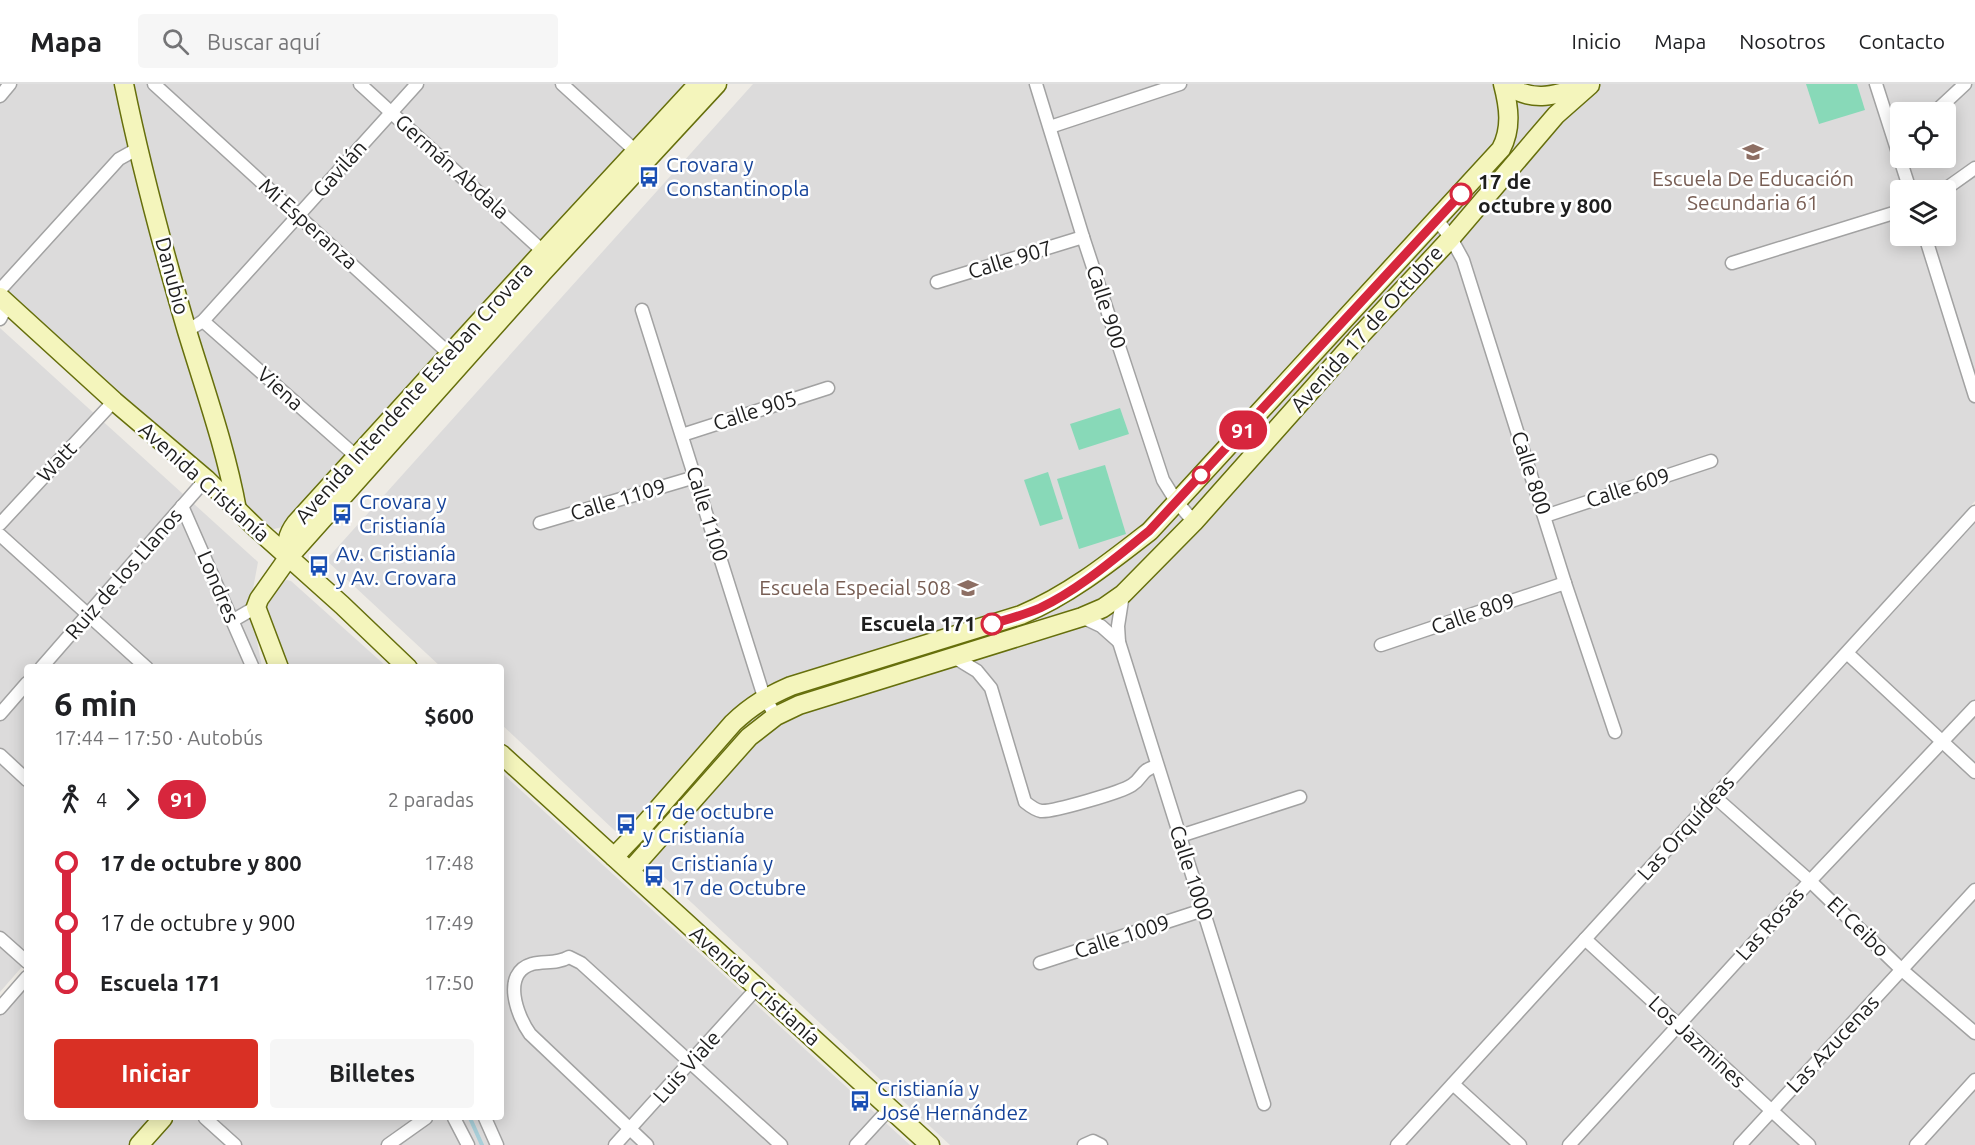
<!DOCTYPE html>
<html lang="es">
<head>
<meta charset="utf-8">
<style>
	body { margin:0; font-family:Ubuntu,sans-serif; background:#f6f6f6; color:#202124; height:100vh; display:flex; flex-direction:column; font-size:22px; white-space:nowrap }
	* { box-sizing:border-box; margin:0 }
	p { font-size:20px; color:#757577 }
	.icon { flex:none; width:33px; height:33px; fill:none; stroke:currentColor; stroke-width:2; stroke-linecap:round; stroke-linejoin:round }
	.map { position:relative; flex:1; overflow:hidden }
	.details { position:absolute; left:24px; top:580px; width:480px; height:456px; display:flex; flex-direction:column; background:#fff; border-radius:6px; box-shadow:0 3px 15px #0003 }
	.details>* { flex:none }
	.badge { padding:0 12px; border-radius:20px; font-size:21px; line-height:39px }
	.controls { position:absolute; left:1890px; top:18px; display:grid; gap:12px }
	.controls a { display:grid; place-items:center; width:66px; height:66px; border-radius:6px; background:#fff; box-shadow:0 3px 15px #0003; font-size:30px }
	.map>.badge { position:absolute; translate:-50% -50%; box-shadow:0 0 0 3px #fff }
	.legs { display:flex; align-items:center; gap:9px; height:66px; padding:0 30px; font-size:20px }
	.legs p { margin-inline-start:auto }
	.head { display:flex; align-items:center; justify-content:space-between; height:102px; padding:0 30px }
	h1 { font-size:33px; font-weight:600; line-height:45px }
	.primary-button { display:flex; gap:12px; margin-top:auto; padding:12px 30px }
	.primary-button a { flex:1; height:69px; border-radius:6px; background:#d93025; color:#fff; font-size:24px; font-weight:600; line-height:69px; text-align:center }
	.primary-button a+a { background:#f6f6f6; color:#202124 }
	ul { padding:0 30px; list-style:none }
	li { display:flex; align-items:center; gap:21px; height:60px; font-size:22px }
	li i { display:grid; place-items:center; width:9px; height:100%; margin:0 8px; background:currentColor }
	li i::after { content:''; width:15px; height:15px; margin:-8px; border:4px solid; border-radius:50%; background:#fff }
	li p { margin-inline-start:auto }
	li:first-child i { background:linear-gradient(#0000 50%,currentColor 0) }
	li:last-child i { background:linear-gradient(currentColor 50%,#0000 0) }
	header { display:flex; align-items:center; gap:36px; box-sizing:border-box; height:84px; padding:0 30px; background:#fff; border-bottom:2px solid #e0e0e0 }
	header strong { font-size:28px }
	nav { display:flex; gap:33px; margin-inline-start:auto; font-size:21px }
	.search { width:420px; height:54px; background:#f6f6f6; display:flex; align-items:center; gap:15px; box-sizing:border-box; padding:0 21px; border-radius:6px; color:#757577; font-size:22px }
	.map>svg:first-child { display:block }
	.residential { fill:#dcdbdb; fill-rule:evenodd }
	.pitch { fill:#88d9b8 }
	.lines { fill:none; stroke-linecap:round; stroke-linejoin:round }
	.stream { stroke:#a8cfd9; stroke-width:4 }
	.street-casing { stroke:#a2a2a2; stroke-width:15 }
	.secondary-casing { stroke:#666f0c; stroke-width:21 }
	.street { stroke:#fff; stroke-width:12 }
	.secondary { stroke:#f4f5bc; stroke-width:18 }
	.line-1-casing { stroke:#fff; stroke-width:14 }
	.line-1 { stroke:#d7263d; stroke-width:9 }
	.stop-1-dot { fill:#fff; stroke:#d7263d; stroke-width:3 }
	.labels { text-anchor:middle; stroke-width:5; stroke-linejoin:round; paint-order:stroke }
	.transit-label { font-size:21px; fill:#164399; stroke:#fff; text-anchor:start }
	.street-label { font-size:21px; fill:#1e1e1e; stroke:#fff }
	.education-label { font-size:21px; fill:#785e54; stroke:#fff }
	.stop-label { font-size:21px; font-weight:bold; fill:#1e1e1e; stroke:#fff; text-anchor:start }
</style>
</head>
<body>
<header>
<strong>Mapa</strong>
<div class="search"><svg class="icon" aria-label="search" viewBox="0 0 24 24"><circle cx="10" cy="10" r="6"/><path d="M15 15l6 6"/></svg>Buscar aquí</div>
<nav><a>Inicio</a><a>Mapa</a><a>Nosotros</a><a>Contacto</a></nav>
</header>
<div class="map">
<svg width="1975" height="1061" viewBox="0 0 1975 1061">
	<rect width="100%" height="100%" fill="#eeebe5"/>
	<g class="residential">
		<polygon points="0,0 690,0 287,442 274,445 268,444 0,201"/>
		<path d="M753,0H1975V417L1392,1061H950L501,640V584L441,583L326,476ZM1900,28H1946V74H1900ZM1900,106H1946V152H1900Z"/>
		<polygon points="0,244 258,478 250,521 262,583 27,584 27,877 0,908"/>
		<polygon points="1975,435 1975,1061 1404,1061"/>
		<polygon points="287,496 291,497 387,583 286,583 265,536 265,514 281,498"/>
		<polygon points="501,688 910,1061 0,1061 0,930 27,900 27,1034 501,1034"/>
	</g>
	<g class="pitch">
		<polygon points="1806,0 1857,0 1865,26 1819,40"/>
		<polygon points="1120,324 1129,350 1079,366 1070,340"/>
		<polygon points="1105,381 1126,450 1079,465 1057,395"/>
		<polygon points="1048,388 1063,435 1040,442 1024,396"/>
	</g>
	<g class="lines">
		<polyline class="stream" points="470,1034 482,1061"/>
		<g class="street-casing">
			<g id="street">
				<polyline points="154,0 455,275"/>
				<polyline points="360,0 547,171"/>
				<polyline points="562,0 641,72"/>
				<polyline points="1036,0 1083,153 1163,396 1176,417 1194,438"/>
				<polyline points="1876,0 1910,106"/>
				<polyline points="0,12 10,0"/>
				<polyline points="1935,28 1965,0"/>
				<polyline points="1050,43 1180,0"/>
				<polyline points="1944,106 1975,84"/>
				<polyline points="1437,136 1451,154 1463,176 1565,499 1615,648"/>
				<polyline points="1925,152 1975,312"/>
				<polyline points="1732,179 1900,127"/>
				<polyline points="937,198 1083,153"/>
				<polyline points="0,206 119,75 137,65"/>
				<polyline points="642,226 764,613 776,632"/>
				<polyline points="0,235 8,220"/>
				<polyline points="203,237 357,373"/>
				<polyline points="187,247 203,237 417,0"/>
				<polyline points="682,351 828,304"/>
				<polyline points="182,422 253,584"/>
				<polyline points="1545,432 1711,377"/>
				<polyline points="540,439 695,393"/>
				<polyline points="0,440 114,317"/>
				<polyline points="0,451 147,584"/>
				<polyline points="1123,510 1118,542 1119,558 1264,1020"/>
				<polyline points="1082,533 1101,542 1119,558"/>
				<polyline points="232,537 256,523"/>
				<polyline points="1381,561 1565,499"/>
				<polyline points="1847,569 1975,688"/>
				<path d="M954,573L977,587L991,604L1025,718C1030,722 1035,726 1041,727C1053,728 1122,708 1132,701C1144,693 1140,686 1157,682"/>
				<polyline points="41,584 206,395"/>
				<polyline points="0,630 27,599"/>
				<polyline points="0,671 27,696"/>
				<polyline points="1715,713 1810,797 1902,886 1975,949"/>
				<polyline points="1180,752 1300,713"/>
				<polyline points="0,854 27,878"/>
				<polyline points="1585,855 1809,1061"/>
				<polyline points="1040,879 1203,826"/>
				<polyline points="0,924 27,893"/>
				<polyline points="1453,1000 1520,1061"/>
				<polyline points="205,1034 235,1061"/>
				<polyline points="454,1034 468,1061"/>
				<polyline points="485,1034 497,1061"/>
				<polyline points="388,1061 426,1034"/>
				<polyline points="615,1061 757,904"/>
				<path d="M647,1061L530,950C517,932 501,889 532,880C545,877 557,880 569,873L581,879L781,1061"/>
				<polyline points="856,1061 890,1024"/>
				<polyline points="1084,1061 1093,1057 1101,1061"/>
				<polyline points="1397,1061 1975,428"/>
				<polyline points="1569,1061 1810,797 1975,623"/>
				<polyline points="1740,1061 1975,806"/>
				<polyline points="1916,1061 1975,996"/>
			</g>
		</g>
		<g class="secondary-casing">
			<g id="secondary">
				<path d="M124,0C141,83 163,165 187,247C205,306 226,365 237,426"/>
				<path d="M1505,0C1532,19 1553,12 1582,3"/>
				<polyline points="0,213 114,317 206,395 256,444 342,521 408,584"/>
				<path d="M288,474C286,459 287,451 296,439L549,161L698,0"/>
				<polyline points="279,584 256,523 259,515 288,474 543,188 717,0"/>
				<polyline points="501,670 930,1061"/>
				<path d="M614,773L637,749L733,639C752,621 768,612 791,602L1021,531C1069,511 1109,479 1150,447L1501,65C1512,44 1509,23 1503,0"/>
				<polyline points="630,787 749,653 776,632 799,621 1082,533 1103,524 1123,510 1194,438 1356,256 1451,154 1556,31 1590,1"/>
				<polyline points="139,1061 163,1034"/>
			</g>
		</g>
		<use href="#street" class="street"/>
		<use href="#secondary" class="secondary"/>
	</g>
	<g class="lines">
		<g class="line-1-casing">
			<path id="line-1" d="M992,540C1008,535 1024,531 1040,524C1080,505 1115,474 1149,447L1461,110"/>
		</g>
		<use href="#line-1" class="line-1"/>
	</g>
	<defs>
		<g id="school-bare" transform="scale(1.62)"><path d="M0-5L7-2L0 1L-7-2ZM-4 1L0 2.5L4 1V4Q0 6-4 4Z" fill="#8d6e63" stroke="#fff" stroke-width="2.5" paint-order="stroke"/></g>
		<g id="bus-bare" transform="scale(1.62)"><path d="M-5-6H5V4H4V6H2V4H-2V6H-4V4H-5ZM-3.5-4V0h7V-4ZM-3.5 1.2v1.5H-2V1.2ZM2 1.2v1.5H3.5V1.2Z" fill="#1a4fb4" stroke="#fff" stroke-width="2.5" paint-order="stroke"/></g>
	</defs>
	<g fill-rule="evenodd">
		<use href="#school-bare" x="1753" y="68"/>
		<use href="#bus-bare" x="649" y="93"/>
		<use href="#bus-bare" x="342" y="430"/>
		<use href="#bus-bare" x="319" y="482"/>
		<use href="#school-bare" x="968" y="504"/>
		<use href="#bus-bare" x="626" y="740"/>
		<use href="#bus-bare" x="654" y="792"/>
		<use href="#bus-bare" x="860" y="1017"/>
	</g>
	<g class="stop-1-dot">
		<circle cx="1461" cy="110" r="10"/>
		<circle cx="1201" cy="391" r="8"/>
		<circle cx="992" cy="540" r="10"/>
	</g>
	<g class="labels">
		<g class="transit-label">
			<text x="666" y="88">Crovara y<tspan x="666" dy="24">Constantinopla</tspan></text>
			<text x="359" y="425">Crovara y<tspan x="359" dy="24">Cristianía</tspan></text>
			<text x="336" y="477">Av. Cristianía<tspan x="336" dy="24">y Av. Crovara</tspan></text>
			<text x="643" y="735">17 de octubre<tspan x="643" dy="24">y Cristianía</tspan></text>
			<text x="671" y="787">Cristianía y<tspan x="671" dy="24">17 de Octubre</tspan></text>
			<text x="877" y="1012">Cristianía y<tspan x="877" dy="24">José Hernández</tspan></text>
		</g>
		<g class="street-label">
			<text transform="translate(452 83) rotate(42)" y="7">Germán Abdala</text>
			<text transform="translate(340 85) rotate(-48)" y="7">Gavilán</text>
			<text transform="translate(308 140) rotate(42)" y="7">Mi Esperanza</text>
			<text transform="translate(1010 176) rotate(-17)" y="7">Calle 907</text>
			<text transform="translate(172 192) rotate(75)" y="7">Danubio</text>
			<text transform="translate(1106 223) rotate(72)" y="7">Calle 900</text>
			<text transform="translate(1367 245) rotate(-48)" y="7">Avenida 17 de Octubre</text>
			<text transform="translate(280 305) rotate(42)" y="7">Viena</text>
			<text transform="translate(414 309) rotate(-48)" y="7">Avenida Intendente Esteban Crovara</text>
			<text transform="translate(755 327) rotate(-18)" y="7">Calle 905</text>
			<text transform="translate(57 378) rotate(-47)" y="7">Watt</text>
			<text transform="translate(1531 389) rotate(72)" y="7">Calle 800</text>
			<text transform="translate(204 398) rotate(42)" y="7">Avenida Cristianía</text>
			<text transform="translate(1628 404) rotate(-18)" y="7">Calle 609</text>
			<text transform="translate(618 416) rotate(-17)" y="7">Calle 1109</text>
			<text transform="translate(707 430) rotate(73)" y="7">Calle 1100</text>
			<text transform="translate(124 490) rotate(-49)" y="7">Ruiz de los Llanos</text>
			<text transform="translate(218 503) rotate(67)" y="7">Londres</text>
			<text transform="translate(1473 530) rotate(-19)" y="7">Calle 809</text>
			<text transform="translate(1686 744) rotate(-48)" y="7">Las Orquídeas</text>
			<text transform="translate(1191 789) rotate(72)" y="7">Calle 1000</text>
			<text transform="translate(1770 840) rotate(-48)" y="7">Las Rosas</text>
			<text transform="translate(1858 843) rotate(44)" y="7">El Ceibo</text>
			<text transform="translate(1122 853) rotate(-18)" y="7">Calle 1009</text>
			<text transform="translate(755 902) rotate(42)" y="7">Avenida Cristianía</text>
			<text transform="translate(1697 958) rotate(43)" y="7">Los Jazmines</text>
			<text transform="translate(1833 960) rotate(-47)" y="7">Las Azucenas</text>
			<text transform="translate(687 983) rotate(-48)" y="7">Luis Viale</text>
		</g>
		<g class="education-label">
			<text x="1753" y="102">Escuela De Educación<tspan x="1753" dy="24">Secundaria 61</tspan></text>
			<text x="951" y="511" text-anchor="end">Escuela Especial 508</text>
		</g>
		<g class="stop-label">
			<text x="1478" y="105">17 de<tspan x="1478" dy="24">octubre y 800</tspan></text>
			<text x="976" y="547" text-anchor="end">Escuela 171</text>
		</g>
	</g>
</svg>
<div class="controls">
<a><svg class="icon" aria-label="locate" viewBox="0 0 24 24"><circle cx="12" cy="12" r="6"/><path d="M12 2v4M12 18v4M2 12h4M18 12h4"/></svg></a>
<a><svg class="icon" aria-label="layers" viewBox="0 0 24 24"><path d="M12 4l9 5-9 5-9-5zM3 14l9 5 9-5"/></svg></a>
</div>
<b class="badge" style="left:1243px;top:346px;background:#d7263d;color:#fff">91</b>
<section class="details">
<div class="head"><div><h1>6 min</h1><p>17:44 – 17:50 · Autobús</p></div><b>$600</b></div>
<div class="legs"><svg class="icon" aria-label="walk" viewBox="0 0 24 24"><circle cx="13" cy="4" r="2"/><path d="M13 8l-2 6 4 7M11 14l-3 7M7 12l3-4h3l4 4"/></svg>4<svg class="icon" aria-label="forward" viewBox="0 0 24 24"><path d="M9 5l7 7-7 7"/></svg><b class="badge" style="background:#d7263d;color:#fff">91</b><p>2 paradas</p></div>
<ul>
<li><i style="color:#d7263d"></i><b>17 de octubre y 800</b><p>17:48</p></li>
<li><i style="color:#d7263d"></i><span>17 de octubre y 900</span><p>17:49</p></li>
<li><i style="color:#d7263d"></i><b>Escuela 171</b><p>17:50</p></li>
</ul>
<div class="primary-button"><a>Iniciar</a><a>Billetes</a></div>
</section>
</div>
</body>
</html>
